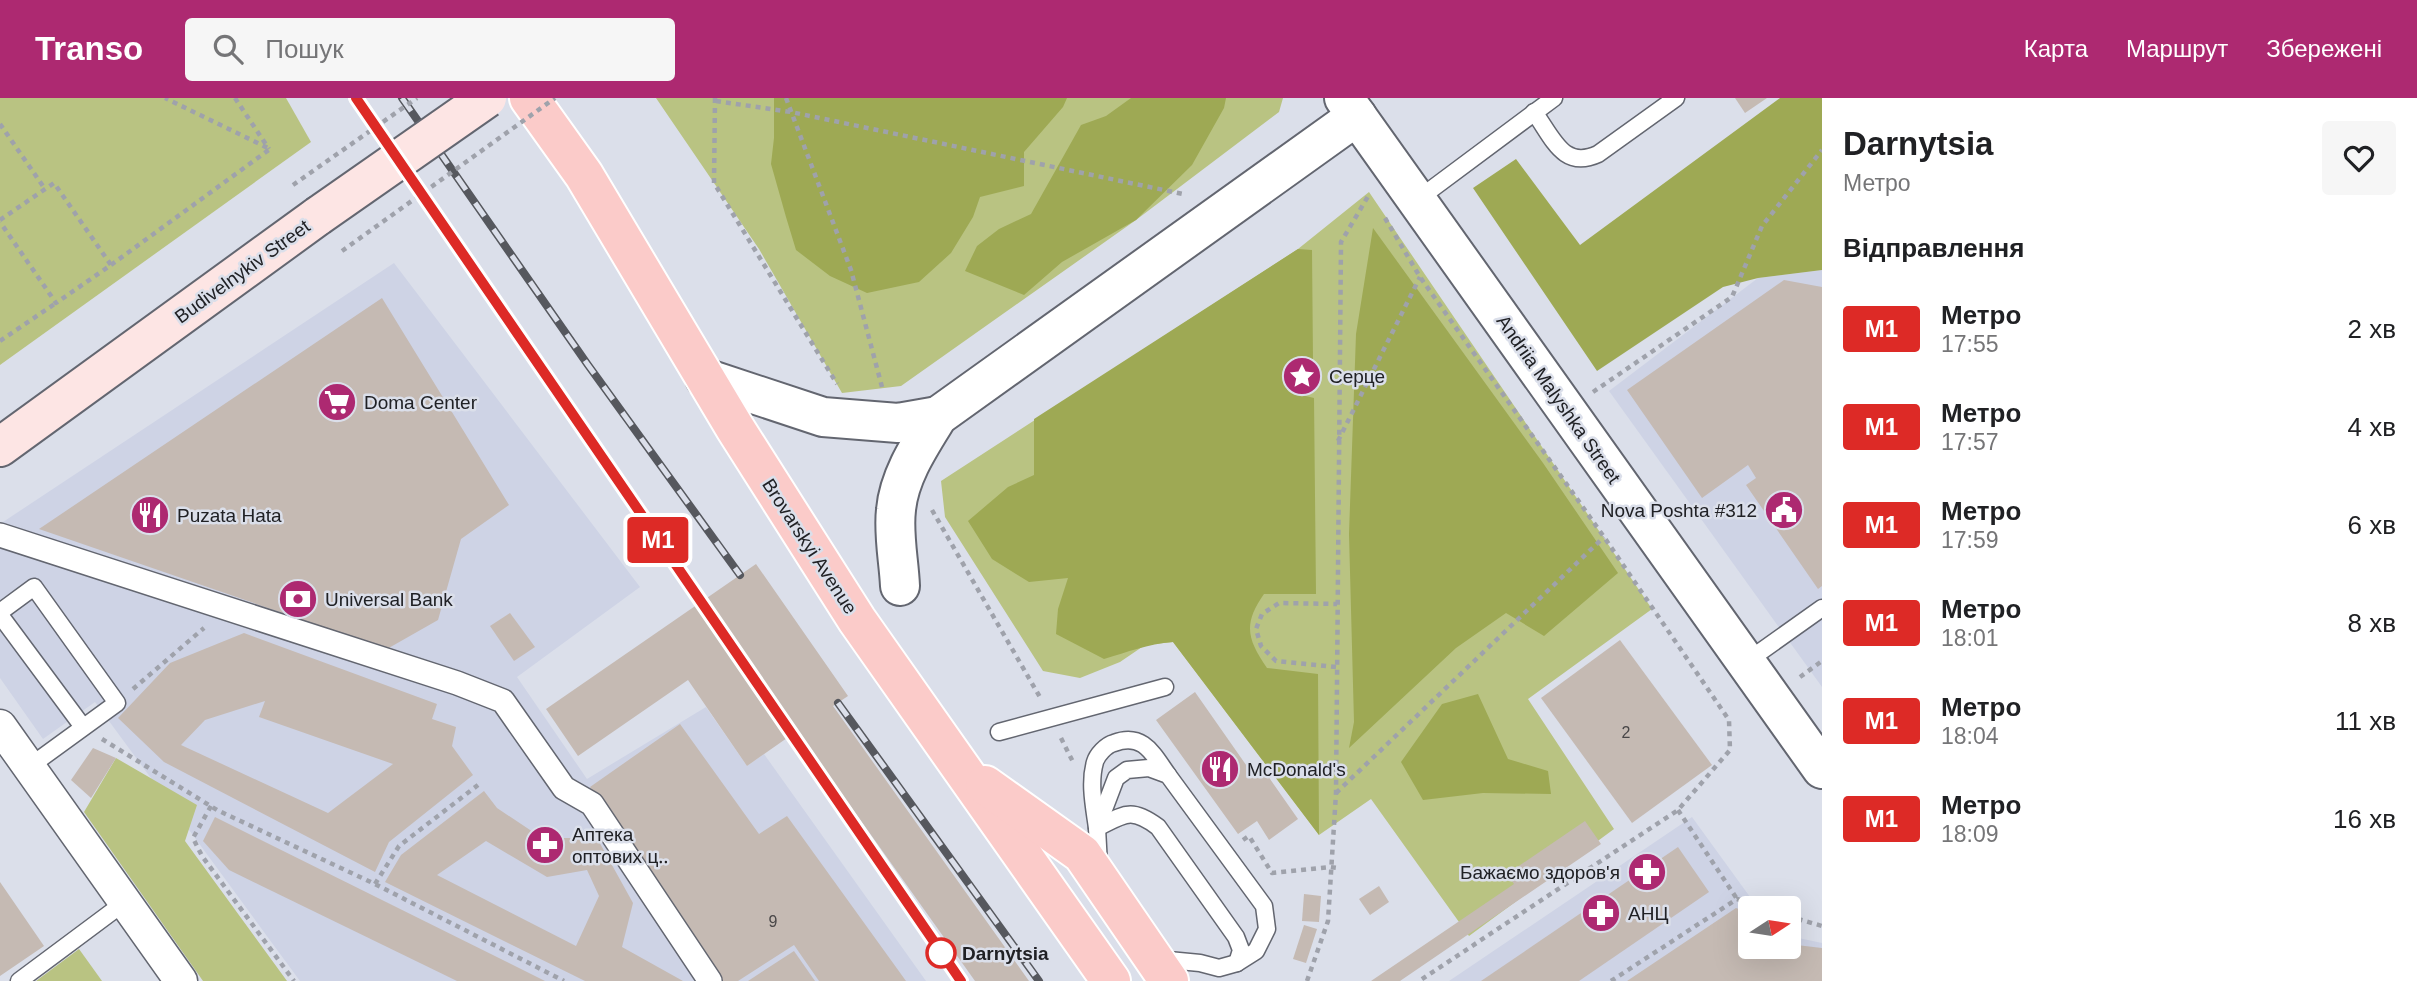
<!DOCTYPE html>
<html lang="uk">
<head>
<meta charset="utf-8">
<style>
	body { margin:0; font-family:Arial,sans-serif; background:#f6f6f6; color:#202124; height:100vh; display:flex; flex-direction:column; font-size:26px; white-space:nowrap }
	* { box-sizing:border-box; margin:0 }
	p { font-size:23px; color:#757577 }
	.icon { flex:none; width:38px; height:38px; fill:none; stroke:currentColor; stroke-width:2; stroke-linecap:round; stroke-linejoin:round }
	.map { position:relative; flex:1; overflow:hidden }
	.panel { display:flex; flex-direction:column; background:#fff; width:595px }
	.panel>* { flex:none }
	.badge { padding:0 14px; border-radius:5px; font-size:24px; line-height:46px }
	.needle { width:46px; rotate:78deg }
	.buttons { position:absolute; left:1738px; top:798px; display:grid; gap:14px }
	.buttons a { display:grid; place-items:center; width:63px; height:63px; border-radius:7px; background:#fff; box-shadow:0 7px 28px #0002; font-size:35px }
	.map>.badge { position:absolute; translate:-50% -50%; box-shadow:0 0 0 4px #fff }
	h2 { padding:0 21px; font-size:26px; line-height:63px }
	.round { display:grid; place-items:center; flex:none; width:74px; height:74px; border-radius:7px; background:#f6f6f6 }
	.headline { display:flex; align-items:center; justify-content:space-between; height:119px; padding:0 21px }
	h1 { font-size:33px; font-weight:600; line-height:52px }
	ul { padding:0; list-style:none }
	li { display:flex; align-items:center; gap:21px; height:98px; padding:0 21px }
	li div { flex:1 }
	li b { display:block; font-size:26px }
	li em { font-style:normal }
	li .badge { min-width:77px; font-weight:700; text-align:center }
	header { display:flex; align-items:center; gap:42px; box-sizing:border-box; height:98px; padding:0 35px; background:#ad2971; color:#fff }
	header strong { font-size:33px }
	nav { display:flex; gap:38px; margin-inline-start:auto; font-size:24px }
	.search { width:490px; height:63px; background:#f6f6f6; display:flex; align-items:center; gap:18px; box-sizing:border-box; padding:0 24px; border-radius:7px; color:#757577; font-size:26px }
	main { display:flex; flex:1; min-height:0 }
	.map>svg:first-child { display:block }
	.built { fill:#ced3e5 }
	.green { fill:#b9c382 }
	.forest { fill:#9ea954 }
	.building { fill:#c5bab3; fill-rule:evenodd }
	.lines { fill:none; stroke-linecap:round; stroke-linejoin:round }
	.service-casing { stroke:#636670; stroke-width:19 }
	.pedestrian-casing { stroke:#636670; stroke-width:26 }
	.minor-casing { stroke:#636670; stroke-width:35 }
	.tertiary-casing { stroke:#636670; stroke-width:42 }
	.secondary-casing { stroke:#636670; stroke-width:42 }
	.primary-casing { stroke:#fff; stroke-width:42 }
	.path { stroke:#9fa2ab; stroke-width:4.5; stroke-dasharray:5 5; stroke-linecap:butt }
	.service { stroke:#fff; stroke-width:16 }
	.pedestrian { stroke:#fff; stroke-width:23 }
	.minor { stroke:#fff; stroke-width:32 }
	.tertiary { stroke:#fff; stroke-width:38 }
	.secondary { stroke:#fde5e4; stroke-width:38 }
	.primary { stroke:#fbcbc9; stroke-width:38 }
	.rail-casing { stroke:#56585e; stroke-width:8 }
	.rail { stroke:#dbdfea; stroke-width:5; stroke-dasharray:16; stroke-linecap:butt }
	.secondary-bridge-casing { stroke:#636670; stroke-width:42; stroke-linecap:butt }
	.path-bridge { stroke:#9fa2ab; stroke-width:4.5; stroke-dasharray:5 5; stroke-linecap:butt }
	.secondary-bridge { stroke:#fde5e4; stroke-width:38 }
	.line-casing { stroke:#fff; stroke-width:16 }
	.line { stroke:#dd2a26; stroke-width:10 }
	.stop-dot { fill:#fff; stroke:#dd2a26; stroke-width:3.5 }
	.labels { text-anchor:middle; stroke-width:5; stroke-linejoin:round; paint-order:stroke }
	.number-label { font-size:16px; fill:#494748 }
	.street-label { font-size:19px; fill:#202125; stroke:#dbdfea }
	.poi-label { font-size:19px; fill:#202125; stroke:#dbdfea; text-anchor:start }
	.stop-label { font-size:19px; font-weight:bold; fill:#202125; stroke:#dbdfea; text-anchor:start }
</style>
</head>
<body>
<header>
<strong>Transo</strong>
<div class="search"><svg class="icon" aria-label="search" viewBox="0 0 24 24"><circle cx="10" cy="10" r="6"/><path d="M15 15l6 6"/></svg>Пошук</div>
<nav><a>Карта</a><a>Маршрут</a><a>Збережені</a></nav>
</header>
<main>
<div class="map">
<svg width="1822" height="883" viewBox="0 0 1822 883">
	<rect width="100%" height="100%" fill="#dbdfea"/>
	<g class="built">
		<polygon points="394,165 640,489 517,579 587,681 706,609 747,668 764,656 926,883 300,883 95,604 43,641 0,580 0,426"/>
		<polygon points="1822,172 1822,589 1609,293 1758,180"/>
		<polygon points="1692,719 1758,810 1750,810 1750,849 1788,849 1789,838 1822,845 1822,883 1449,883"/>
	</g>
	<g class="green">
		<polygon points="0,0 286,0 311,44 0,267"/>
		<polygon points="656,0 1283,0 1279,14 1136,122 901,288 842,295 759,151"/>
		<polygon points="1369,94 1652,511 1528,601 1614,731 1469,838 1371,701 1319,737 1173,544 1145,547 1120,564 1080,580 1043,573 945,419 941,383 1298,151"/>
		<polygon points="116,660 197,707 185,743 287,883 203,883 84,714"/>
		<polygon points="79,851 102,883 36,883"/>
	</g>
	<g class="forest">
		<polygon points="774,0 1067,0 1063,9 1024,54 1024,88 980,99 973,119 951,155 919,184 867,195 830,178 796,152 786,119 771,66 774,40"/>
		<polygon points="1131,0 1226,0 1224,10 1192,67 1136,122 1062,164 1024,197 965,173 977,148 999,131 1031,116 1081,27 1106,18"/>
		<polygon points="1780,0 1822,0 1822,172 1758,180 1723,189 1597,273 1473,90 1516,61 1580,147"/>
		<polygon points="1373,130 1543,365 1618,475 1544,538 1506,515 1456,550 1349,650 1354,624 1349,436 1356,236"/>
		<path d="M1298,151L1312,152L1313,262C1300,262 1293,264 1284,273V285L1289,294L1314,300L1316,496H1264C1243,526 1247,541 1267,570L1318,576L1319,737L1173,544C1147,546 1128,554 1104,561L1056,536L1058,511L1068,480L1029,484L992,461L968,423L1008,389L1034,377V321Z"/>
		<polygon points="1478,596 1508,661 1548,673 1551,696 1483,695 1423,702 1401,664 1442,606"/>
	</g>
	<g class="building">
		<polygon points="1735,0 1767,0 1745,15"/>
		<polygon points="1784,182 1822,189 1822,488 1818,491 1746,387 1756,380 1748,367 1702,400 1627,292"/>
		<polygon points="382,200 509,407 461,441 438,522 387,551 39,431"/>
		<polygon points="756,466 848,598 833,608 1029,883 975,883 797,633 747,668 688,582 578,658 546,611"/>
		<polygon points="510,515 535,549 514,563 490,528"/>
		<path d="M244,535L437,606L432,621L456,629L452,648L473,677L389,744L375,774L164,664L118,620L170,565ZM265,603L259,619L393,666L328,715L181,647L205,622Z"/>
		<polygon points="1620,542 1712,667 1632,725 1541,600"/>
		<polygon points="1195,594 1251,674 1261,668 1298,721 1269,742 1257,723 1238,736 1156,622"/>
		<polygon points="680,626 759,736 787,718 906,883 819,883 794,847 738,883 722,883 590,689"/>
		<polygon points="93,650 116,660 91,700 71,682"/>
		<path d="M484,693L497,710L542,740H597L633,805L622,849L683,883H585L385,784L401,757ZM486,743L547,779L587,772L599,798L576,848L437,777Z"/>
		<polygon points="215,719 545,883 457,883 229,772 203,743"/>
		<polygon points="1585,723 1601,746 1400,883 1371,883 1514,786 1507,776"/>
		<polygon points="1678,749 1709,794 1579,883 1481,883"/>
		<polygon points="0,784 44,848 0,878"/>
		<polygon points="1379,788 1389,804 1370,817 1359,801"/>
		<polygon points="1304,796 1321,798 1319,824 1302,823"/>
		<polygon points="1736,810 1750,815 1750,849 1762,849 1761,851 1767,857 1783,849 1788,849 1788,846 1822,850 1822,883 1627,883"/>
		<polygon points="1304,827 1317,831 1306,865 1293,861"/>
		<polygon points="794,853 815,883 748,883"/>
	</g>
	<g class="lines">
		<g class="service-casing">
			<g id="service">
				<path d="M1534,14C1553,40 1563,72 1598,56L1676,0"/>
				<polyline points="1417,102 1554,0"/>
				<polyline points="0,514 34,489 117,605 29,669"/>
				<polyline points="0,517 83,629"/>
				<polyline points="1746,564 1822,510"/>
				<polyline points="999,634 1165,589"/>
				<path d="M1168,677C1153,656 1143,634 1114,645C1106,647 1097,657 1095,664C1089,685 1094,708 1097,730C1125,716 1131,709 1158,729L1236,839L1241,852L1237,865"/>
				<polyline points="1099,767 1097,730 1116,680 1127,672 1149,670 1168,677 1264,808 1267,831 1256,853 1237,865 1219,870 1200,865 1158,861"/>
				<polyline points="19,883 125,804"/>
			</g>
		</g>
		<g class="pedestrian-casing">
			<polyline id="pedestrian" points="0,437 457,585 503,603 564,690 592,706 710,883"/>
		</g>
		<g class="minor-casing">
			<polyline id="minor" points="0,628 181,883"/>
		</g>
		<g class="tertiary-casing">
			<g id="tertiary">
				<polyline points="1344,0 1822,671"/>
				<polyline points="705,280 823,319 898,325 938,318"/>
				<path d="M900,488C899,464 893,436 896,412C899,378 920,347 938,318L1357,18"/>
			</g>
		</g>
		<g class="secondary-casing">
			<polyline id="secondary" points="0,349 318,118"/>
		</g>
		<g class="primary-casing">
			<g id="primary">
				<polyline points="529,0 584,77 735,330 857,522 1111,883"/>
				<polyline points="985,687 1082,756 1169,883"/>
			</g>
		</g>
		<g class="path">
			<polyline points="235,0 269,51"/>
			<polyline points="715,0 714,85 837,286"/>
			<polyline points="786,0 851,172 882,289"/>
			<polyline points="716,3 791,14 1183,96"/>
			<polyline points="0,26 45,91"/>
			<polyline points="1385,120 1420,179 1604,439 1729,622 1730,652 1678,712 1419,883"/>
			<polyline points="0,122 54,85 111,167 56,205 0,124"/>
			<polyline points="111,167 270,51 165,0"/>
			<polyline points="0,243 56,205"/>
			<polyline points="1593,294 1732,199 1762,128 1822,52"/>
			<polyline points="1338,343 1420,179"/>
			<polyline points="932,412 1041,601"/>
			<polyline points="1336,569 1276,563 1261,548 1256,531 1262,516 1279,505 1337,506"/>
			<polyline points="1800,579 1822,563"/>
			<polyline points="133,591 204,530"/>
			<polyline points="1061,640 1073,664"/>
			<polyline points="102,641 217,712 375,786 564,883"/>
			<polyline points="1336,695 1604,439"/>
			<polyline points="211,708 193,740 202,758 294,883"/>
			<polyline points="1678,712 1737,801"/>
			<polyline points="1243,742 1249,738 1272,775 1330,769 1337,770"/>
			<polyline points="375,786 399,748 478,687"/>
			<polyline points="1788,818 1822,828"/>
			<polyline points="1307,883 1328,823 1336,695 1341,144 1370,95"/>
			<polyline points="1611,883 1737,801 1765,810"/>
		</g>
		<use href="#service" class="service"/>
		<use href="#pedestrian" class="pedestrian"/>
		<use href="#minor" class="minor"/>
		<use href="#tertiary" class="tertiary"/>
		<use href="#secondary" class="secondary"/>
		<use href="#primary" class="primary"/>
		<g class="rail-casing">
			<g id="rail">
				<polyline points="356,0 702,504"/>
				<polyline points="402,0 588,267 740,477"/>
				<polyline points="838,605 1039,883"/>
				<polyline points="791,637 961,883"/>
			</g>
		</g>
		<use href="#rail" class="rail"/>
		<g class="secondary-bridge-casing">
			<polyline id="secondary-bridge" points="318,118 487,0"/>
		</g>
		<g class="path-bridge">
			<polyline points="293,87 417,0"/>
			<polyline points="342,153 555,0"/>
		</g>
		<use href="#secondary-bridge" class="secondary-bridge"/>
	</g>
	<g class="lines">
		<g class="line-casing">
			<polyline id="line" points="356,0 961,883"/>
		</g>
		<use href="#line" class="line"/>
	</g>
	<defs>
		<g id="sight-disc" transform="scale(2.0125)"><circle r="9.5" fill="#ad2971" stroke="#dbdfea"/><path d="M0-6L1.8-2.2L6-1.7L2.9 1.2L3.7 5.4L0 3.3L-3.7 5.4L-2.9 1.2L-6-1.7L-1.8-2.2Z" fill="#fff"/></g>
		<g id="supermarket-disc" transform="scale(2.0125)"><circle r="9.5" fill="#ad2971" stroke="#dbdfea"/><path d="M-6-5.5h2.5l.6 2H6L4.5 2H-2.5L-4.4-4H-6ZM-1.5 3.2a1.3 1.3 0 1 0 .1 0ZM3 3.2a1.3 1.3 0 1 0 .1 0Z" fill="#fff"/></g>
		<g id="civic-disc" transform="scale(2.0125)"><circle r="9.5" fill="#ad2971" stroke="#dbdfea"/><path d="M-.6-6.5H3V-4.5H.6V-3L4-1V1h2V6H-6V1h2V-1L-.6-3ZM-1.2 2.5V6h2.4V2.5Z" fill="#fff"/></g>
		<g id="restaurant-disc" transform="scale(2.0125)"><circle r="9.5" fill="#ad2971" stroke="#dbdfea"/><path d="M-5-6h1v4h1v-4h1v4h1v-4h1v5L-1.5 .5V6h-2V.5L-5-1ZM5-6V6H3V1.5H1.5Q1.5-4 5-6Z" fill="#fff"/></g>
		<g id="bank-disc" transform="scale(2.0125)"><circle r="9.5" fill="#ad2971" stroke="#dbdfea"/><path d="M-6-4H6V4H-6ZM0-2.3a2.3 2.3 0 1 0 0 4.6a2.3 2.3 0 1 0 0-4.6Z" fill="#fff"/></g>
		<g id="pharmacy-disc" transform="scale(2.0125)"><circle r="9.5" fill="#ad2971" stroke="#dbdfea"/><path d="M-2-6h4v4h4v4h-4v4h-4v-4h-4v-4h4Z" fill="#fff"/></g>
	</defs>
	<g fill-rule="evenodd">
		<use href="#sight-disc" x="1302" y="278"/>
		<use href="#supermarket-disc" x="337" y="304"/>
		<use href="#civic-disc" x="1784" y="412"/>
		<use href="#restaurant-disc" x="150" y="417"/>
		<use href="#bank-disc" x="298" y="501"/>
		<use href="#restaurant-disc" x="1220" y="671"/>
		<use href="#pharmacy-disc" x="545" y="747"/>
		<use href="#pharmacy-disc" x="1647" y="774"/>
		<use href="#pharmacy-disc" x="1601" y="815"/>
	</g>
	<circle class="stop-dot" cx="941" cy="855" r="14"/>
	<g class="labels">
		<g class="number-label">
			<text x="1626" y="640">2</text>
			<text x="773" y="829">9</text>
		</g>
		<g class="street-label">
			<text transform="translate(242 173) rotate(-36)" y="7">Budivelnykiv Street</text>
			<text transform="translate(1559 301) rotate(55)" y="7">Andriia Malyshka Street</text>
			<text transform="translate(810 448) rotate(57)" y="7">Brovarskyi Avenue</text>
		</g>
		<g class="poi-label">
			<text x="1329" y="285">Серце</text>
			<text x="364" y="311">Doma Center</text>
			<text x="1757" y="419" text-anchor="end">Nova Poshta #312</text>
			<text x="177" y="424">Puzata Hata</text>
			<text x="325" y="508">Universal Bank</text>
			<text x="1247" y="678">McDonald's</text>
			<text x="572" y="743">Аптека<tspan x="572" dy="22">оптових ц‥</tspan></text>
			<text x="1620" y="781" text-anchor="end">Бажаємо здоров'я</text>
			<text x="1628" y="822">АНЦ</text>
		</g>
		<g class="stop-label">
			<text x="962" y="862">Darnytsia</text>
		</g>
	</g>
</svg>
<div class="buttons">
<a><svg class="needle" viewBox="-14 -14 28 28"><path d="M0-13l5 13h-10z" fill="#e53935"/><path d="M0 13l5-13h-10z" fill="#757577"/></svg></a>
</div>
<b class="badge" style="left:658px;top:442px;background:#dd2a26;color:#fff">M1</b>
</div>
<section class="panel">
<div class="headline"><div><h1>Darnytsia</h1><p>Метро</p></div><a class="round"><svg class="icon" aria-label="heart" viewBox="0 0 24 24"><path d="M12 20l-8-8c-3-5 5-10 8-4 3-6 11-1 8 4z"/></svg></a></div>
<h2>Відправлення</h2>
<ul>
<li><span class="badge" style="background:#dd2a26;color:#fff">M1</span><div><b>Метро</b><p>17:55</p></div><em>2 хв</em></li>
<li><span class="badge" style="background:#dd2a26;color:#fff">M1</span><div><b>Метро</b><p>17:57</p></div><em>4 хв</em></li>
<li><span class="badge" style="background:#dd2a26;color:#fff">M1</span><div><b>Метро</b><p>17:59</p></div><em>6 хв</em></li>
<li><span class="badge" style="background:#dd2a26;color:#fff">M1</span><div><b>Метро</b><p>18:01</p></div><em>8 хв</em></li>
<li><span class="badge" style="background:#dd2a26;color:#fff">M1</span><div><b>Метро</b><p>18:04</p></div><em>11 хв</em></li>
<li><span class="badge" style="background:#dd2a26;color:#fff">M1</span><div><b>Метро</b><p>18:09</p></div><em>16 хв</em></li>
</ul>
</section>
</main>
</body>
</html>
